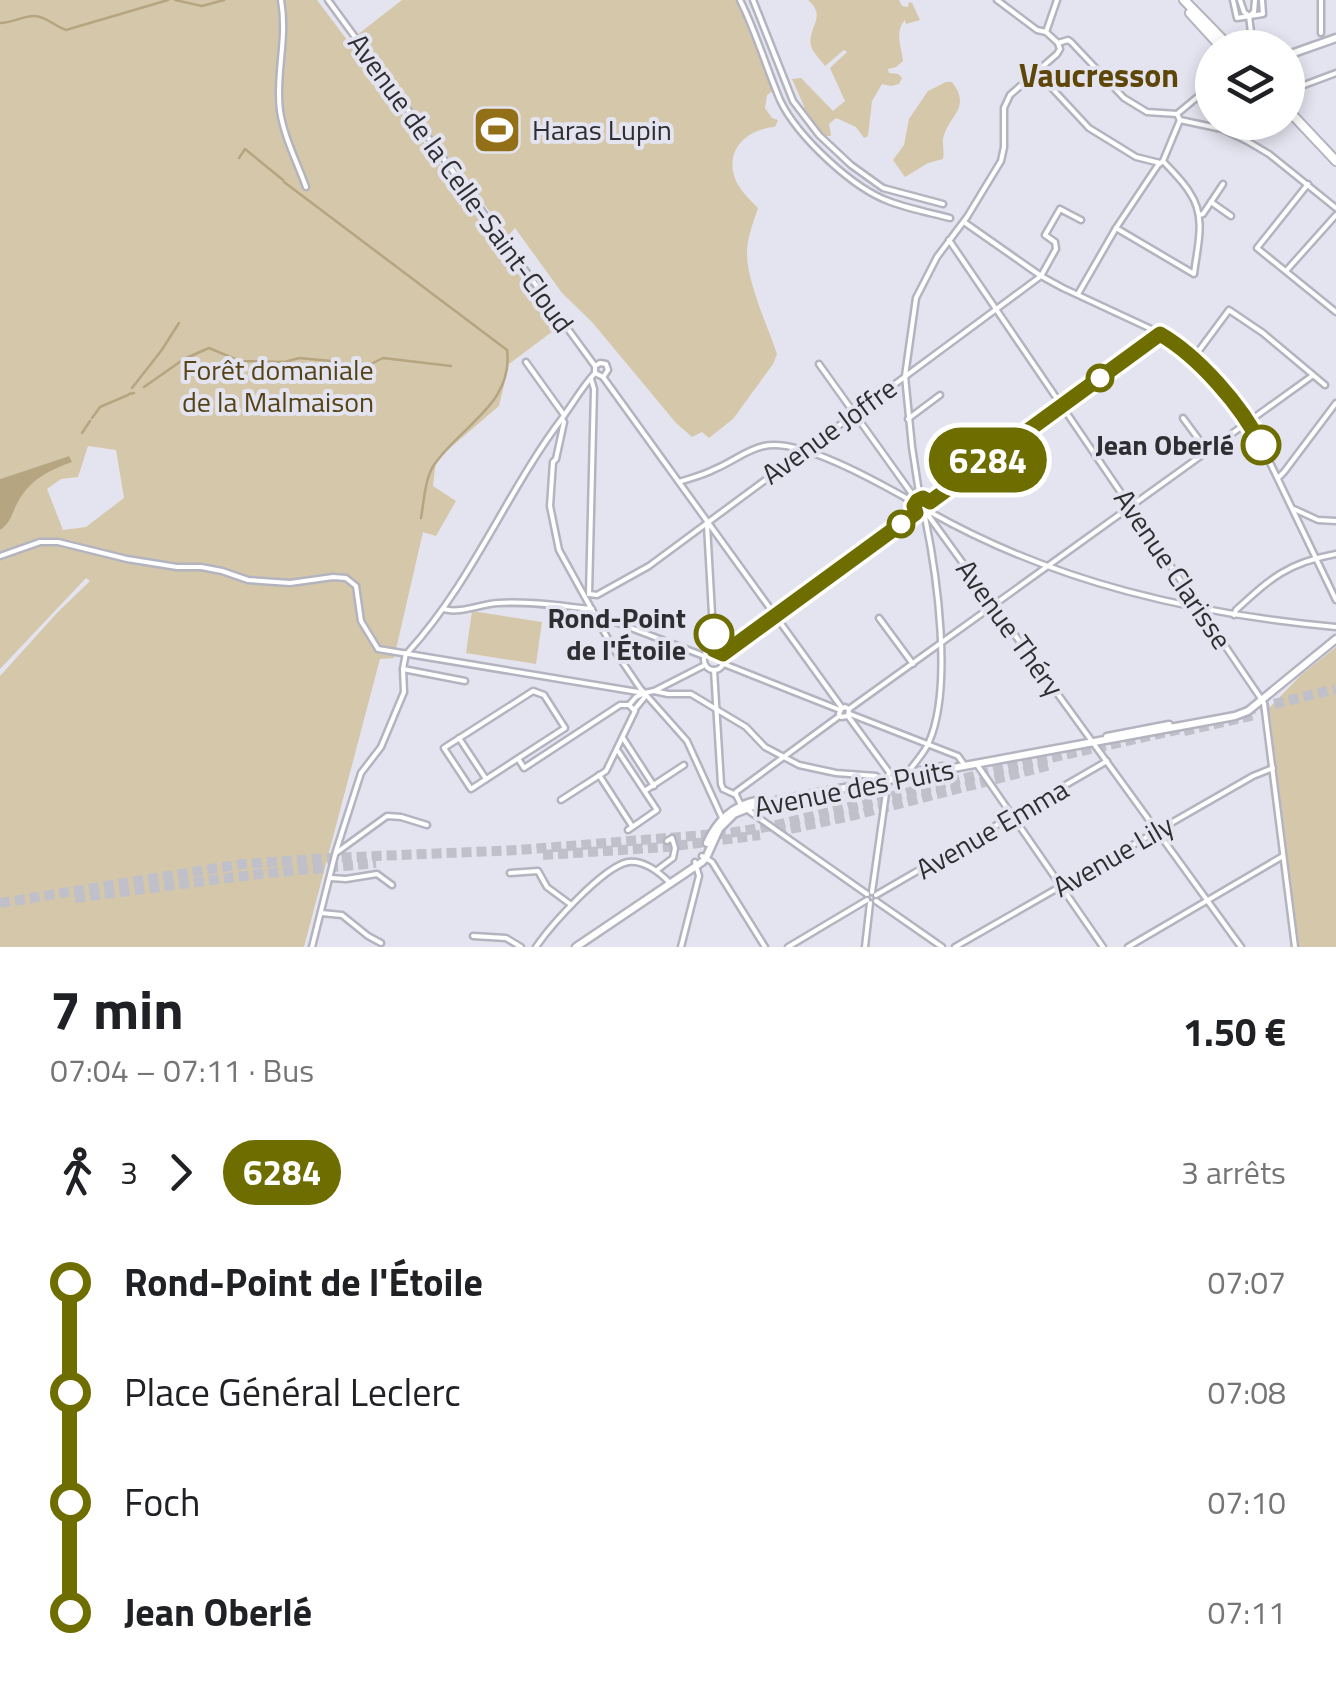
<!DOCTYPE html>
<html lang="fr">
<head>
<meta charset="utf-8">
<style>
	body { margin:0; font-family:"Titillium Web",sans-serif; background:#f6f6f6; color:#202124; height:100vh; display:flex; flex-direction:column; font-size:38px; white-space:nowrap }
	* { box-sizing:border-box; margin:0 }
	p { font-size:32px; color:#757577 }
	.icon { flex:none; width:55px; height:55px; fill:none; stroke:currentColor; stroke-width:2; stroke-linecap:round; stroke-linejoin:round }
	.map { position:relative; height:947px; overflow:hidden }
	.panel { display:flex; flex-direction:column; background:#fff; flex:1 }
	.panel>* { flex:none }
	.badge { padding:0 20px; border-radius:32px; font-size:35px; line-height:65px }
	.fabs { position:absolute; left:1195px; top:30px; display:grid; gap:20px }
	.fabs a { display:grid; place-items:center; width:110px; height:110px; border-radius:50%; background:#fff; box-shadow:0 5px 15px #0003; font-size:50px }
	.map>.badge { position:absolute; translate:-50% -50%; box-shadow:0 0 0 5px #fff }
	.legs { display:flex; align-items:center; gap:15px; height:110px; padding:0 50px; font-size:32px }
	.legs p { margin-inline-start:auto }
	.head { display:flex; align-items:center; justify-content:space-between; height:170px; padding:0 50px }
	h1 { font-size:55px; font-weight:700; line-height:75px }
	ul { padding:0 50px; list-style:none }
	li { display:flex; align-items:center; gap:35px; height:110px; font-size:38px }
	li i { display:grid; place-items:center; width:15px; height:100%; margin:0 12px; background:currentColor }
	li i::after { content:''; width:25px; height:25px; margin:-12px; border:8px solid; border-radius:50%; background:#fff }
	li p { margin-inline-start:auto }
	li:first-child i { background:linear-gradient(#0000 50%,currentColor 0) }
	li:last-child i { background:linear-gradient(currentColor 50%,#0000 0) }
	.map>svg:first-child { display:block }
	.green { fill:#d5c7a9; fill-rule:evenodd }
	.water { fill:#b6a581 }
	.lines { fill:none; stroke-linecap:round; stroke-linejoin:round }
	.stream { stroke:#b6a581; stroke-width:2.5 }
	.highway-tunnel { stroke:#c0c0ca; stroke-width:10; stroke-dasharray:10 5; stroke-linecap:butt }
	.street-casing { stroke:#b4b4c0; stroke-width:9 }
	.secondary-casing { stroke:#b4b4c0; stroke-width:11 }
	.primary-casing { stroke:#b4b4c0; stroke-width:12 }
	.street { stroke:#fff; stroke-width:4 }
	.secondary { stroke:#fff; stroke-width:6 }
	.primary { stroke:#fff; stroke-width:8 }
	.line-1-casing { stroke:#fff; stroke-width:22 }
	.line-1 { stroke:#6e6e00; stroke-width:15 }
	.stop-1-dot { fill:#fff; stroke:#6e6e00; stroke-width:5 }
	.labels { text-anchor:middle; stroke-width:8; stroke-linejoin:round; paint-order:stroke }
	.poi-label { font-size:28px; fill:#2e2e32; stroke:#e4e4f0; text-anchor:start }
	.street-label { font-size:28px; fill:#2e2e32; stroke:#e4e4f0 }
	.park-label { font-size:28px; fill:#554215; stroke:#e4e4f0 }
	.stop-label { font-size:28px; font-weight:bold; fill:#2e2e32; stroke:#e4e4f0; text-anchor:end }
	.quarter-label { font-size:32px; font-weight:bold; fill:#5e4608; stroke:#e4e4f0 }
</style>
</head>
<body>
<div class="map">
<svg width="1336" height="947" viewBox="0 0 1336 947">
	<rect width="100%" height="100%" fill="#e4e4f0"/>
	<g class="green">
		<path d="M0,0H317L561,325L509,364L499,406L436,460L433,486L456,501L436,536L423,532L394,658L380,659L304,947H0V676L57,613L90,581L86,578L0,669V530C14,520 15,501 27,487C38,475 55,466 69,456L0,479ZM88,446L116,450L124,498L86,527L63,530L47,489L61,479L78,477Z"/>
		<path d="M402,0H736L774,90L767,95L765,108L772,118L778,120L775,127C746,129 722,152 737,183C742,192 750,200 758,208C753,223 747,238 747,254C747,282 768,327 777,354L773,364L733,419L709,438L702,432L692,437L676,423L592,322L562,293L515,228L508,236L357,35Z"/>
		<path d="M808,0H899L902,6L908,7L909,2L912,3L920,20L906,24L905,20C894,32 902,48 903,61L896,67L888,69L889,73L898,74L902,78L899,84L891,86L882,84L872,101L868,136L864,138L856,127L836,118L829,124L831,136H824L804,112V106L792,79L801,78L833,111L845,101L830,68L847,52L844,50L825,66C821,60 813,53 811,46C807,27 828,17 808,0Z"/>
		<path d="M946,82H952C971,107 951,114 944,135C941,143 945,150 943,159L928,163L905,177L893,160L904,145L909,119L928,91Z"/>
		<polygon points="472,611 542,622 536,664 466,653"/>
		<polygon points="1336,647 1336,947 1299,947 1269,708 1301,675"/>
	</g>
	<path class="water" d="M69,456L72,462C50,470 30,479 18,502C12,513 11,523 0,530V479Z"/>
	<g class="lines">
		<g class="stream">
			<polyline points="175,0 202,6 224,0"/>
			<path d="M0,23C12,23 23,16 34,16C46,16 54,26 66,30L168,0"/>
			<polyline points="239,158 245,149 283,180"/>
			<path d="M284,182L507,350C514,404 460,426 434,465C425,478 424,501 421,518"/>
			<polyline points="363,368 383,358 451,366"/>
			<polyline points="144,387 184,359 209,348 240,361 285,362 299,358 331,361 346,367 357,367"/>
			<polyline points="132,388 161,351 179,323"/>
			<polyline points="129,394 134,393"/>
			<polyline points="92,418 100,407 128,395"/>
			<polyline points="82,433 90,421"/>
		</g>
		<g class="highway-tunnel">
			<polyline points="1245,711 1336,689"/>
			<polyline points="1184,731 1255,715"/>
			<polyline points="776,832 855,815 1051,765"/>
			<polyline points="543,855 667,847 760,835"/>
			<polyline points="75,898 259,874 376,863"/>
			<polyline points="0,903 242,864 330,858 519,850 729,833 773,826 1014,766 1190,727"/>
		</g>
		<g class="street-casing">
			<g id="street">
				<path d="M281,0C288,40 275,74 280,111C284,137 297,162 306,187"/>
				<polyline points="328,0 595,366 595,373"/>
				<path d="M740,0C756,32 766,67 780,100C797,136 853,189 891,202C910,209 931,213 950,218"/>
				<polyline points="753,0 793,101 819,135 851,165 883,188 943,204"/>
				<polyline points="997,0 1037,30 1046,32 1057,42"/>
				<polyline points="1233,0 1237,18 1263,14 1262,0"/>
				<polyline points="1240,0 1244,12 1249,16 1253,48"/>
				<polyline points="1321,0 1321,33"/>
				<polyline points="1249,16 1254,12 1255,0"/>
				<polyline points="1046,32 1057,0"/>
				<polyline points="1058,43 1068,40 1071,42 1124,98 1147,112 1177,114"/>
				<polyline points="1036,71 1089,128 1136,157 1160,163"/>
				<polyline points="1288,91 1336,73"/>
				<polyline points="1177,114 1180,120 1222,129 1247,141 1269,154 1336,208"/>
				<polyline points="1177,114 1212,85"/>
				<polyline points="1247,141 1260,122"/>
				<polyline points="1308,184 1257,248 1336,312"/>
				<polyline points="1211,202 1231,216"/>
				<polyline points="1199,215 1203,214 1223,184"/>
				<polyline points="964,222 1041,276 1063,288 1164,335 1236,402 1262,446 1336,600"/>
				<path d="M1116,228L1194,274C1197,247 1207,218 1190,193C1183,181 1172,171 1163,161"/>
				<polyline points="949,240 1264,703 1295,947"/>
				<polyline points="1286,271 1336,215"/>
				<polyline points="1078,294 1116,228 1158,165 1163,161 1180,120"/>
				<polyline points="1192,360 1229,310 1263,333 1325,385"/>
				<polyline points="526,362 564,415"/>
				<polyline points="819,364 917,501"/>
				<polyline points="595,366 600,363 606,364 608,370 604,376"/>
				<polyline points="595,373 603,377 842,708"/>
				<polyline points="1183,418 1208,452"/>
				<polyline points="562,419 564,422 556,459 553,462 550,506 559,550 613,648 640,688 687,741 723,820"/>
				<polyline points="908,419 940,395"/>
				<polyline points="1278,478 1284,472 1336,403"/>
				<path d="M679,482C691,478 704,475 715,469C732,462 746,450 764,446C802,438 881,484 915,503"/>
				<polyline points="920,499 912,447 905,376 916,298 937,257 967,217 1001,161 1004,147 1004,108 1010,95 1057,54 1060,49 1058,43"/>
				<circle cx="923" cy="508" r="9"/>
				<polyline points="930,502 1160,334"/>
				<polyline points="1294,509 1318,520 1336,521"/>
				<path d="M930,512C1056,583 1194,614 1336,627"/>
				<polyline points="928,515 1241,947"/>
				<polyline points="707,525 714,649"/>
				<polyline points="0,556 40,542 58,542 127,559 177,567 201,567 222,571 248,580 290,583 333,577 346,578 356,586 361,621 378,649 644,693 654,691 668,694 691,694 746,727 765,747 799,765 836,773 876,776 880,779"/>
				<polyline points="589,594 597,595 649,566 1041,276 1056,249 1055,242 1045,235 1060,209 1081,220"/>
				<polyline points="589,594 594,389 591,379"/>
				<path d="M444,609C459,614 481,604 498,603C529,601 561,606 592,609"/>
				<polyline points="597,615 704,656"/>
				<path d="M1234,615L1236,610C1271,578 1287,563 1336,554"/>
				<polyline points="879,618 913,664"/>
				<circle cx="714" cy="660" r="10"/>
				<path d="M409,651C472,582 507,491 563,417C574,402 582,387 595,373"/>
				<polyline points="723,654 915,513"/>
				<polyline points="724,664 840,710"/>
				<polyline points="403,669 465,681"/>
				<polyline points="714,670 721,784 723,789 736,795 741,805"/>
				<polygon points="533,691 544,695 565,728 471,789 444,748"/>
				<polyline points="654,691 703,666"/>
				<polyline points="629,705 636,697 644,693"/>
				<polyline points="849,709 1312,376"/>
				<polyline points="850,714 958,756 963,763"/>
				<polyline points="848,716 841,717 839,714 841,709 845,707 849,709 848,716 889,772 872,892"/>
				<polyline points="459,738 486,779"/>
				<polyline points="623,738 654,786"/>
				<polyline points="618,751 657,810 628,830"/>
				<polyline points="519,760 524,768 620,705 629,705 634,710 644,698 644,693"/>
				<polyline points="978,766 1103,947"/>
				<path d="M907,774C914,763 924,754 929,742C953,687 937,575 925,517"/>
				<polyline points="599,775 632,826"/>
				<polyline points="646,790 684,765"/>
				<polyline points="736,795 736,792 838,717"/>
				<polyline points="561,800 606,771 635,711"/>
				<polyline points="749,811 867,894"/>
				<polyline points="336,853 387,816 401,817 427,825"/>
				<polyline points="702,856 712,862 765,947"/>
				<polyline points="657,870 673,858 675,848 672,838 667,841"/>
				<polyline points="510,873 538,871 547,887 570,904"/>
				<polyline points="331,878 346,879 377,874 392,885"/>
				<polyline points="876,895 1107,761"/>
				<polyline points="876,901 942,947"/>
				<polyline points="321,913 342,915 368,936 381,943"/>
				<polyline points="473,936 506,938 521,947"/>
				<polyline points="312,947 336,851 361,773 381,747 404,692 403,669 406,653"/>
				<path d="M536,947C551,925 603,867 628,862C644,860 659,872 669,882"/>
				<polyline points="681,947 699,876 695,862"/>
				<polyline points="788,947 867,900"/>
				<polyline points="865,947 870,903"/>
				<polyline points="955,947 1253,776 1273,768"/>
				<polyline points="1128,947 1283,856"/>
			</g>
		</g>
		<g class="secondary-casing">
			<g id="secondary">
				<polyline points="1288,55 1336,38"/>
				<polyline points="1107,737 1169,725"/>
				<polyline points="916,772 943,767"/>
				<path d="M707,843C717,821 732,806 756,801"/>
				<polyline points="576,947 702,862 706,858 719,829 734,814 756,805 807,795 1235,716 1248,711 1336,639"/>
			</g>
		</g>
		<g class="primary-casing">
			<g id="primary">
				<polyline points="1184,0 1231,48"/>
				<polyline points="1190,13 1222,48"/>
				<polyline points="1288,110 1336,161"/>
			</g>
		</g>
		<use href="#street" class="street"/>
		<use href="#secondary" class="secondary"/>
		<use href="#primary" class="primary"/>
	</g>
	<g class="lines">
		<g class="line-1-casing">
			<path id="line-1" d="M714,634V650L723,654L916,513L914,506L917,501L923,498L930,502L1160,334C1198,356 1242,406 1261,445"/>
		</g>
		<use href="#line-1" class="line-1"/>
	</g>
	<defs>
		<g id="stadium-square" transform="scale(2.5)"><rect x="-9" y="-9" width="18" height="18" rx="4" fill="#936f17" stroke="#e4e4f0"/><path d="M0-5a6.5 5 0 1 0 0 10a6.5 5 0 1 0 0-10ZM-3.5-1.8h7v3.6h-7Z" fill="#fff"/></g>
	</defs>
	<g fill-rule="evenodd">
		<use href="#stadium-square" x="497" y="130"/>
	</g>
	<g class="stop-1-dot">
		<circle cx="1100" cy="378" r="12"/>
		<circle cx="1261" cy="445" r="18"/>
		<circle cx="901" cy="524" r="12"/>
		<circle cx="714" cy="634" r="18"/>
	</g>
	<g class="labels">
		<g class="poi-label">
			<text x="532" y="140">Haras Lupin</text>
		</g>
		<g class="street-label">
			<text transform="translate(461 183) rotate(54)" y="10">Avenue de la Celle-Saint-Cloud</text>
			<text transform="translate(829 431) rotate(-36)" y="10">Avenue Joffre</text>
			<text transform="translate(1173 569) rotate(56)" y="10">Avenue Clarisse</text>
			<text transform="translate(1010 628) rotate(54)" y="10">Avenue Théry</text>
			<text transform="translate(854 788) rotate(-11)" y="10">Avenue des Puits</text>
			<text transform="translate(992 829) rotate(-30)" y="10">Avenue Emma</text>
			<text transform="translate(1113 856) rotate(-30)" y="10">Avenue Lily</text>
		</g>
		<g class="park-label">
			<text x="278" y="380">Forêt domaniale<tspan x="278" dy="32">de la Malmaison</tspan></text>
		</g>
		<g class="stop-label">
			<text x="1234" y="455">Jean Oberlé</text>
			<text x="686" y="628">Rond-Point<tspan x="686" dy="32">de l'Étoile</tspan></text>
		</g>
		<g class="quarter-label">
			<text x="1099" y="87">Vaucresson</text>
		</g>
	</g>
</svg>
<div class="fabs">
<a><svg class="icon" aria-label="layers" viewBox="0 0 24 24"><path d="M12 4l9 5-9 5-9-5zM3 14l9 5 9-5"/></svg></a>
</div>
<b class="badge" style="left:988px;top:460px;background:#6e6e00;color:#fff">6284</b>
</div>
<section class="panel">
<div class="head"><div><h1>7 min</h1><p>07:04 – 07:11 · Bus</p></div><b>1.50 €</b></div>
<div class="legs"><svg class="icon" aria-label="walk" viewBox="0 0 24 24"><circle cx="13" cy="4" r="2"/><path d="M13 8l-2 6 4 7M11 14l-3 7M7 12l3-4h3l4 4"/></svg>3<svg class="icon" aria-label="forward" viewBox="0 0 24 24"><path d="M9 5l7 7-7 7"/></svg><b class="badge" style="background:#6e6e00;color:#fff">6284</b><p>3 arrêts</p></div>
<ul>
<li><i style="color:#6e6e00"></i><b>Rond-Point de l'Étoile</b><p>07:07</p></li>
<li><i style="color:#6e6e00"></i><span>Place Général Leclerc</span><p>07:08</p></li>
<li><i style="color:#6e6e00"></i><span>Foch</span><p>07:10</p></li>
<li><i style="color:#6e6e00"></i><b>Jean Oberlé</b><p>07:11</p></li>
</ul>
</section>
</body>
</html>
